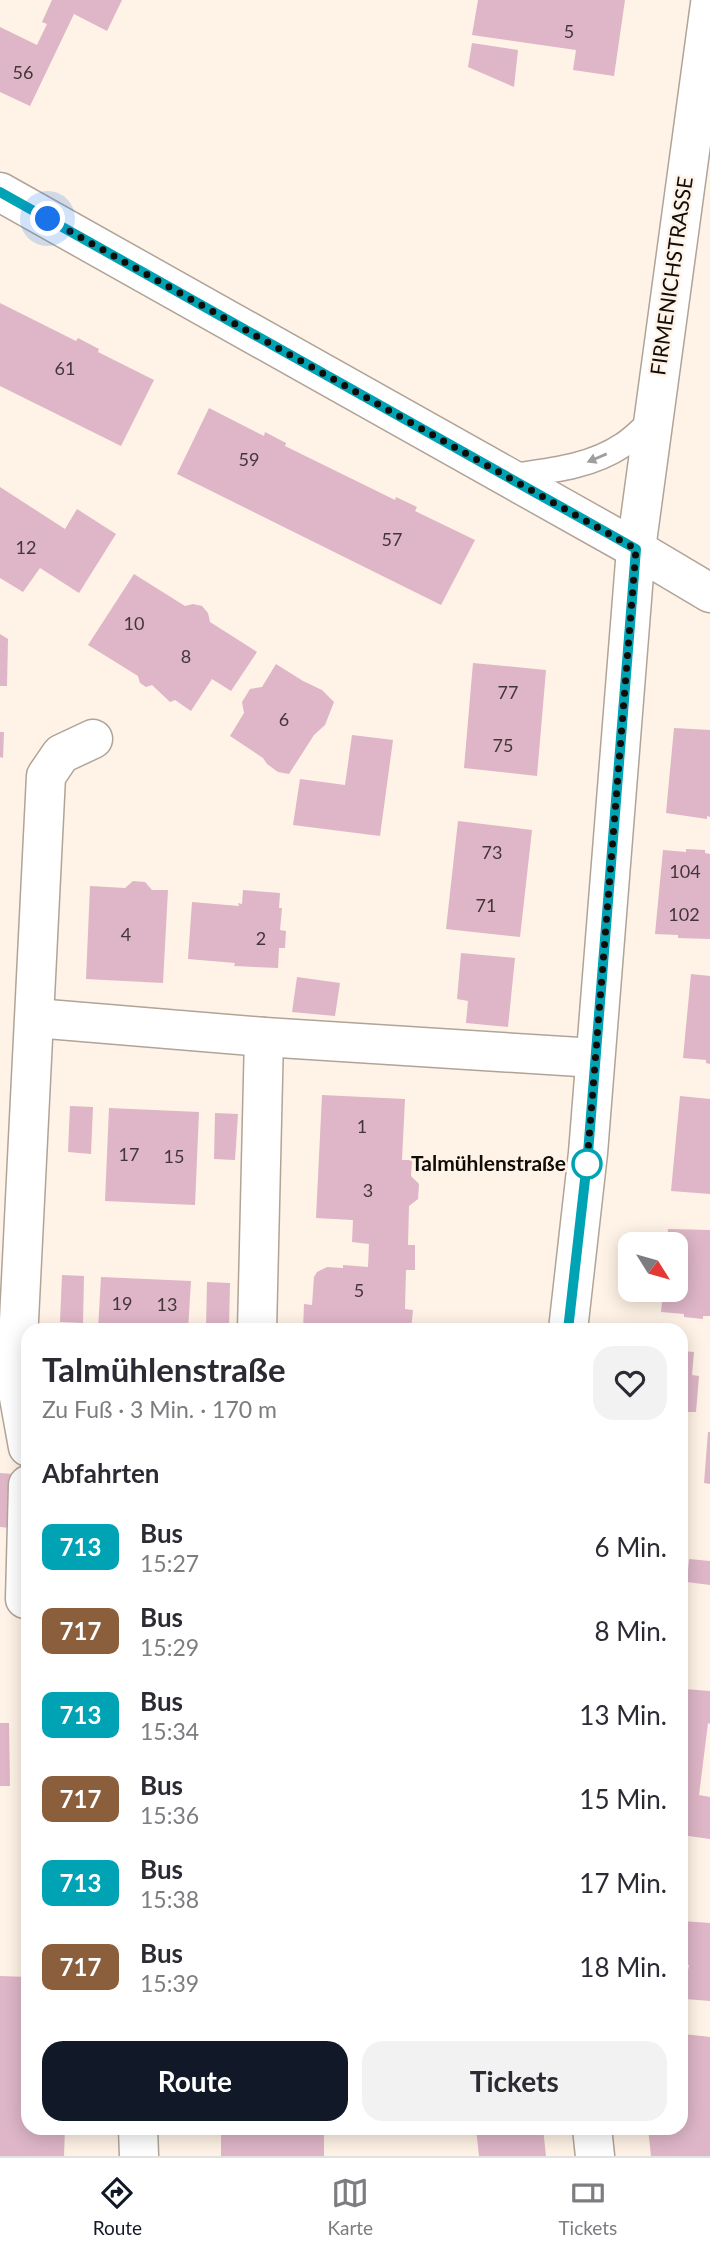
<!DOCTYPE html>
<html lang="de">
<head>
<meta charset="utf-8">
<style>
	body { margin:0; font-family:Lato,sans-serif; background:#f2f2f3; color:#2b2b33; height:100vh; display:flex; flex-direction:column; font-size:26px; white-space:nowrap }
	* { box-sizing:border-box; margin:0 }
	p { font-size:23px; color:#7c7c81 }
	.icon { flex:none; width:38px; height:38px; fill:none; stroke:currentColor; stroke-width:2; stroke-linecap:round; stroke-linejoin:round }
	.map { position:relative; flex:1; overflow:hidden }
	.details { position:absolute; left:21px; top:1323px; width:667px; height:812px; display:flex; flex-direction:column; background:#fff; border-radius:21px; box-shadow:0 4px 18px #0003 }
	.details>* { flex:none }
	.badge { padding:0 14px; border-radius:10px; font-size:24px; line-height:46px }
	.needle { width:46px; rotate:127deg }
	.tools { position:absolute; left:618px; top:1232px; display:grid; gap:14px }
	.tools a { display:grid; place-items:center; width:70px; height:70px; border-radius:14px; background:#fff; box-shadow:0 4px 18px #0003; font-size:35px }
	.you { position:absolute; width:35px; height:35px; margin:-18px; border:5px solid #fff; border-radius:50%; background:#1a73e8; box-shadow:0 0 0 10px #1a73e833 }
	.map>.badge { position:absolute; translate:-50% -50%; box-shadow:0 0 0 4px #fff }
	h2 { padding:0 21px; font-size:26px; line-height:63px }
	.round { display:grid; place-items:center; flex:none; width:74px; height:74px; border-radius:21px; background:#f2f2f3 }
	.head { display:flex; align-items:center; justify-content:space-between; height:119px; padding:0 21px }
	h1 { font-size:33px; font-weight:700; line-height:52px }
	.action { display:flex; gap:14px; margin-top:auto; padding:14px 21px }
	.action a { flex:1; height:80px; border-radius:21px; background:#111827; color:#fff; font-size:28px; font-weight:700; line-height:80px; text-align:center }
	.action a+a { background:#f2f2f3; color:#2b2b33 }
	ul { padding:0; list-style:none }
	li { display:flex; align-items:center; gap:21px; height:84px; padding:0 21px }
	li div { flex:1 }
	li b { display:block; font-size:26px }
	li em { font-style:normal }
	li .badge { min-width:77px; font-weight:700; text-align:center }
	.tab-bar { display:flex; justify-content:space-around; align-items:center; height:98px; border-top:2px solid #e1e1e2; background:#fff; font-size:19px; color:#7c7c81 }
	.tab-bar a { display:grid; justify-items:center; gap:4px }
	.tab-bar .on { color:#111827 }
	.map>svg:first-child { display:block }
	.building { fill:#deb6c7 }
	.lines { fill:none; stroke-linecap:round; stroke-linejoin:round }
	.lane-casing { stroke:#b0a498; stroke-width:27 }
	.street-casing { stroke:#b0a498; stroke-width:41 }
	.lane { stroke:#fff; stroke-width:24 }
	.street { stroke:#fff; stroke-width:38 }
	.oneway { fill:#9f9e9c }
	.line-casing { stroke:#fff; stroke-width:16 }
	.line { stroke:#00a3b4; stroke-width:10 }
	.walk { stroke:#100c08; stroke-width:7; stroke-dasharray:0 12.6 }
	.stop-dot { fill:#fff; stroke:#00a3b4; stroke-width:3.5 }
	.labels { text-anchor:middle; stroke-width:5; stroke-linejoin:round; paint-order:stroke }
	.number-label { font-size:18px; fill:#443638 }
	.street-label { font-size:21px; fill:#100c08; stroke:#fff2e6 }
	.stop-label { font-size:21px; font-weight:bold; fill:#100c08; stroke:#fff2e6; text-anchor:end }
</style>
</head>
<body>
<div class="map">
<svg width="710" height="2156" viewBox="0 0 710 2156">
	<rect width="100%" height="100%" fill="#fff2e6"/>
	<g class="building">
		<polygon points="52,0 122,0 107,31 74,14 30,106 0,92 0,27 37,45 47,24 42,22"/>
		<polygon points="478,0 625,0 614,76 573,70 576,50 472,35"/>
		<polygon points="472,43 518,50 514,87 468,67"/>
		<polygon points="0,303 76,341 78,338 99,349 98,352 154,380 121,446 0,386"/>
		<polygon points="209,408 264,436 265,432 286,443 285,446 395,500 396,497 417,507 415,511 475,540 441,605 177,474"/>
		<polygon points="0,487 65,529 77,509 116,534 79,593 40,568 23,592 0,578"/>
		<polygon points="134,574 185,606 193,604 202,606 208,613 210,622 257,652 231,691 212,679 191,711 175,700 170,702 152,685 146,687 140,683 138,676 88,645"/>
		<polygon points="0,634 8,639 7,686 0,686"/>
		<polygon points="473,663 546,670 537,776 464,768"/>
		<polygon points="276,664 303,681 322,690 334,702 325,725 314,735 289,774 278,772 267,764 263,758 230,736 244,713 242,702 250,689 262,687"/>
		<polygon points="674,728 710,730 710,817 707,816 707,819 666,813"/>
		<polygon points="0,732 4,732 3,758 0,757"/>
		<polygon points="352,735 393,740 380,836 293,825 300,779 345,785"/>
		<polygon points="458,821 532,830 520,937 446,929"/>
		<polygon points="686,849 705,850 705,853 710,854 710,939 678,938 678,935 655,934 663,850 686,852"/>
		<polygon points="133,881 145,882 152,890 168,890 163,983 86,979 90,886 125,888"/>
		<polygon points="243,890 280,893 279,908 282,908 280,930 286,931 285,948 279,948 278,968 234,966 235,963 188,959 192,902 239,906 238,903 242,904"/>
		<polygon points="461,953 515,958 508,1027 466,1023 468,1001 457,999"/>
		<polygon points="691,974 710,976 710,1064 706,1063 706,1060 683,1058"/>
		<polygon points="297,977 340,983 335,1016 292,1012"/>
		<polygon points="322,1095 405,1099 402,1160 412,1160 411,1176 419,1184 418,1199 409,1206 408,1245 415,1245 415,1270 406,1270 405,1309 413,1310 411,1330 303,1330 304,1304 312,1305 314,1277 317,1272 327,1267 343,1268 343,1265 368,1267 369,1244 352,1242 353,1220 316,1218"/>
		<polygon points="680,1096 710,1099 710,1194 671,1191"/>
		<polygon points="70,1106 93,1107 91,1154 68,1152"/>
		<polygon points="109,1108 199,1112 195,1205 105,1201"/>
		<polygon points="215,1113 238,1114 235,1160 214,1159"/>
		<polygon points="668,1229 710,1230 710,1316 703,1316 703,1319 684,1317 684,1314 661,1312 663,1290 676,1290 676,1244 667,1244"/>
		<polygon points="62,1275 84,1276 83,1323 60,1322"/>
		<polygon points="101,1277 191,1281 188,1330 98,1330"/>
		<polygon points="207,1282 230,1283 229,1329 206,1328"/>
		<polygon points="681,1351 694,1352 692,1375 699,1376 696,1412 688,1412 686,1436 681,1436"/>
		<polygon points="708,1432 710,1432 710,1484 704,1483"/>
		<polygon points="0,1473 13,1474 10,1528 0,1527"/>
		<polygon points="689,1559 710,1561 710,1585 687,1582"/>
		<polygon points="681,1658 688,1659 684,1689 710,1691 710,1724 708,1723 699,1795 710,1797 710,1839 681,1835"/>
		<polygon points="0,1723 9,1723 10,1786 0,1786"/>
		<polygon points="681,1921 710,1923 710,2001 685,1999 685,2006 681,2006 681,1969 688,1970 689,1965 681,1964"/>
		<polygon points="0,1976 28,1977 28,2128 65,2128 64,2156 0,2156"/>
		<polygon points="684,2034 710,2037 710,2156 651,2156 648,2128 681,2128 681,2058"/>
		<rect x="221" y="2128" width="103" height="28"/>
		<polygon points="476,2128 543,2128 546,2156 479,2156"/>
	</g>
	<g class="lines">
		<g class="lane-casing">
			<path id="lane" d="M506,477C546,471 589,468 623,445C634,438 643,428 653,419"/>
		</g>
		<g class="street-casing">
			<g id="street">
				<polyline points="0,192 636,549 710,593"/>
				<polyline points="35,1018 264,1037 595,1058"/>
				<polyline points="257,1330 264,1037"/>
				<polyline points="568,1330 588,1153 636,549 710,4"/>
				<polyline points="28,1447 16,1381 46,776 61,754 93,739"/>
				<polyline points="25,1599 28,1485"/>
				<polyline points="138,2128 139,2156"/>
				<polyline points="592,2128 595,2156"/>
			</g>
		</g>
		<use href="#lane" class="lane"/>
		<use href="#street" class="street"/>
	</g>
	<defs><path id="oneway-solid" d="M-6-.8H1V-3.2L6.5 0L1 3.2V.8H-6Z" transform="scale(1.75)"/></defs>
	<use class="oneway" href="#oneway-solid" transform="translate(597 458) rotate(157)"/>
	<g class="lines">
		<g class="line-casing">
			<polyline id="line" points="0,192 636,549 588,1153 568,1330"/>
		</g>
		<use href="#line" class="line"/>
		<polyline class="walk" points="48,219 636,549 587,1164"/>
	</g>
	<circle class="stop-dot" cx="587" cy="1164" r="14"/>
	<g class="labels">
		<g class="number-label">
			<text x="569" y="38">5</text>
			<text x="23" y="79">56</text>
			<text x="65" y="375">61</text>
			<text x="249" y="466">59</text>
			<text x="392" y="546">57</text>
			<text x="26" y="554">12</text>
			<text x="134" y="630">10</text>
			<text x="186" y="663">8</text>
			<text x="508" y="699">77</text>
			<text x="284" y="726">6</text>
			<text x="503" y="752">75</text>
			<text x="492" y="859">73</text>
			<text x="685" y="878">104</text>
			<text x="486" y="912">71</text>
			<text x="684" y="921">102</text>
			<text x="126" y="941">4</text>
			<text x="261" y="945">2</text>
			<text x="362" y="1133">1</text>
			<text x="129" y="1161">17</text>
			<text x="174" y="1163">15</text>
			<text x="368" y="1197">3</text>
			<text x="359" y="1297">5</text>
			<text x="122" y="1310">19</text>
			<text x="167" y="1311">13</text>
		</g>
		<g class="street-label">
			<text transform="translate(672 276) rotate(-82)" y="7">FIRMENICHSTRASSE</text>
		</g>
		<g class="stop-label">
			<text x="566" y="1171">Talmühlenstraße</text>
		</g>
	</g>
</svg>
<div class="tools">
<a><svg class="needle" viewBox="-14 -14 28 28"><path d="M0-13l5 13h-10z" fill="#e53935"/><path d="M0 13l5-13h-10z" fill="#7c7c81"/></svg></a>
</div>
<div class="you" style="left:48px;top:219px"></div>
<section class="details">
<div class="head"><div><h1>Talmühlenstraße</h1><p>Zu Fuß · 3 Min. · 170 m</p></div><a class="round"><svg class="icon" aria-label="heart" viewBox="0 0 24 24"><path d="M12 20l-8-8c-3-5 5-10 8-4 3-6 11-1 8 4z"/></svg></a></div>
<h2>Abfahrten</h2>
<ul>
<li><span class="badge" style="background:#00a3b4;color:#fff">713</span><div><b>Bus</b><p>15:27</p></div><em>6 Min.</em></li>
<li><span class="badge" style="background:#8b5e3c;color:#fff">717</span><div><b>Bus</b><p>15:29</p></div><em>8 Min.</em></li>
<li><span class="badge" style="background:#00a3b4;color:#fff">713</span><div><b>Bus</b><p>15:34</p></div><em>13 Min.</em></li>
<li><span class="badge" style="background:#8b5e3c;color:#fff">717</span><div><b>Bus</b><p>15:36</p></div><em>15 Min.</em></li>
<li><span class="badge" style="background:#00a3b4;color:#fff">713</span><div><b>Bus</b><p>15:38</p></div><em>17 Min.</em></li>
<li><span class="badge" style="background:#8b5e3c;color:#fff">717</span><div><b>Bus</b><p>15:39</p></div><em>18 Min.</em></li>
</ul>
<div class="action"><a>Route</a><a>Tickets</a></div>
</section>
</div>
<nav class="tab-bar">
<a class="on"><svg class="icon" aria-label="directions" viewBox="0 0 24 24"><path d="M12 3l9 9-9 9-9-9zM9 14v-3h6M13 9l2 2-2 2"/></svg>Route</a>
<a><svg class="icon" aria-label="map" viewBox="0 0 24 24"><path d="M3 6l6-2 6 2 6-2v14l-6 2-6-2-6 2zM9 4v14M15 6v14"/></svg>Karte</a>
<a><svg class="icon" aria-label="tickets" viewBox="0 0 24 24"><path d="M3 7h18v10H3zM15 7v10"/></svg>Tickets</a>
</nav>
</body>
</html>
